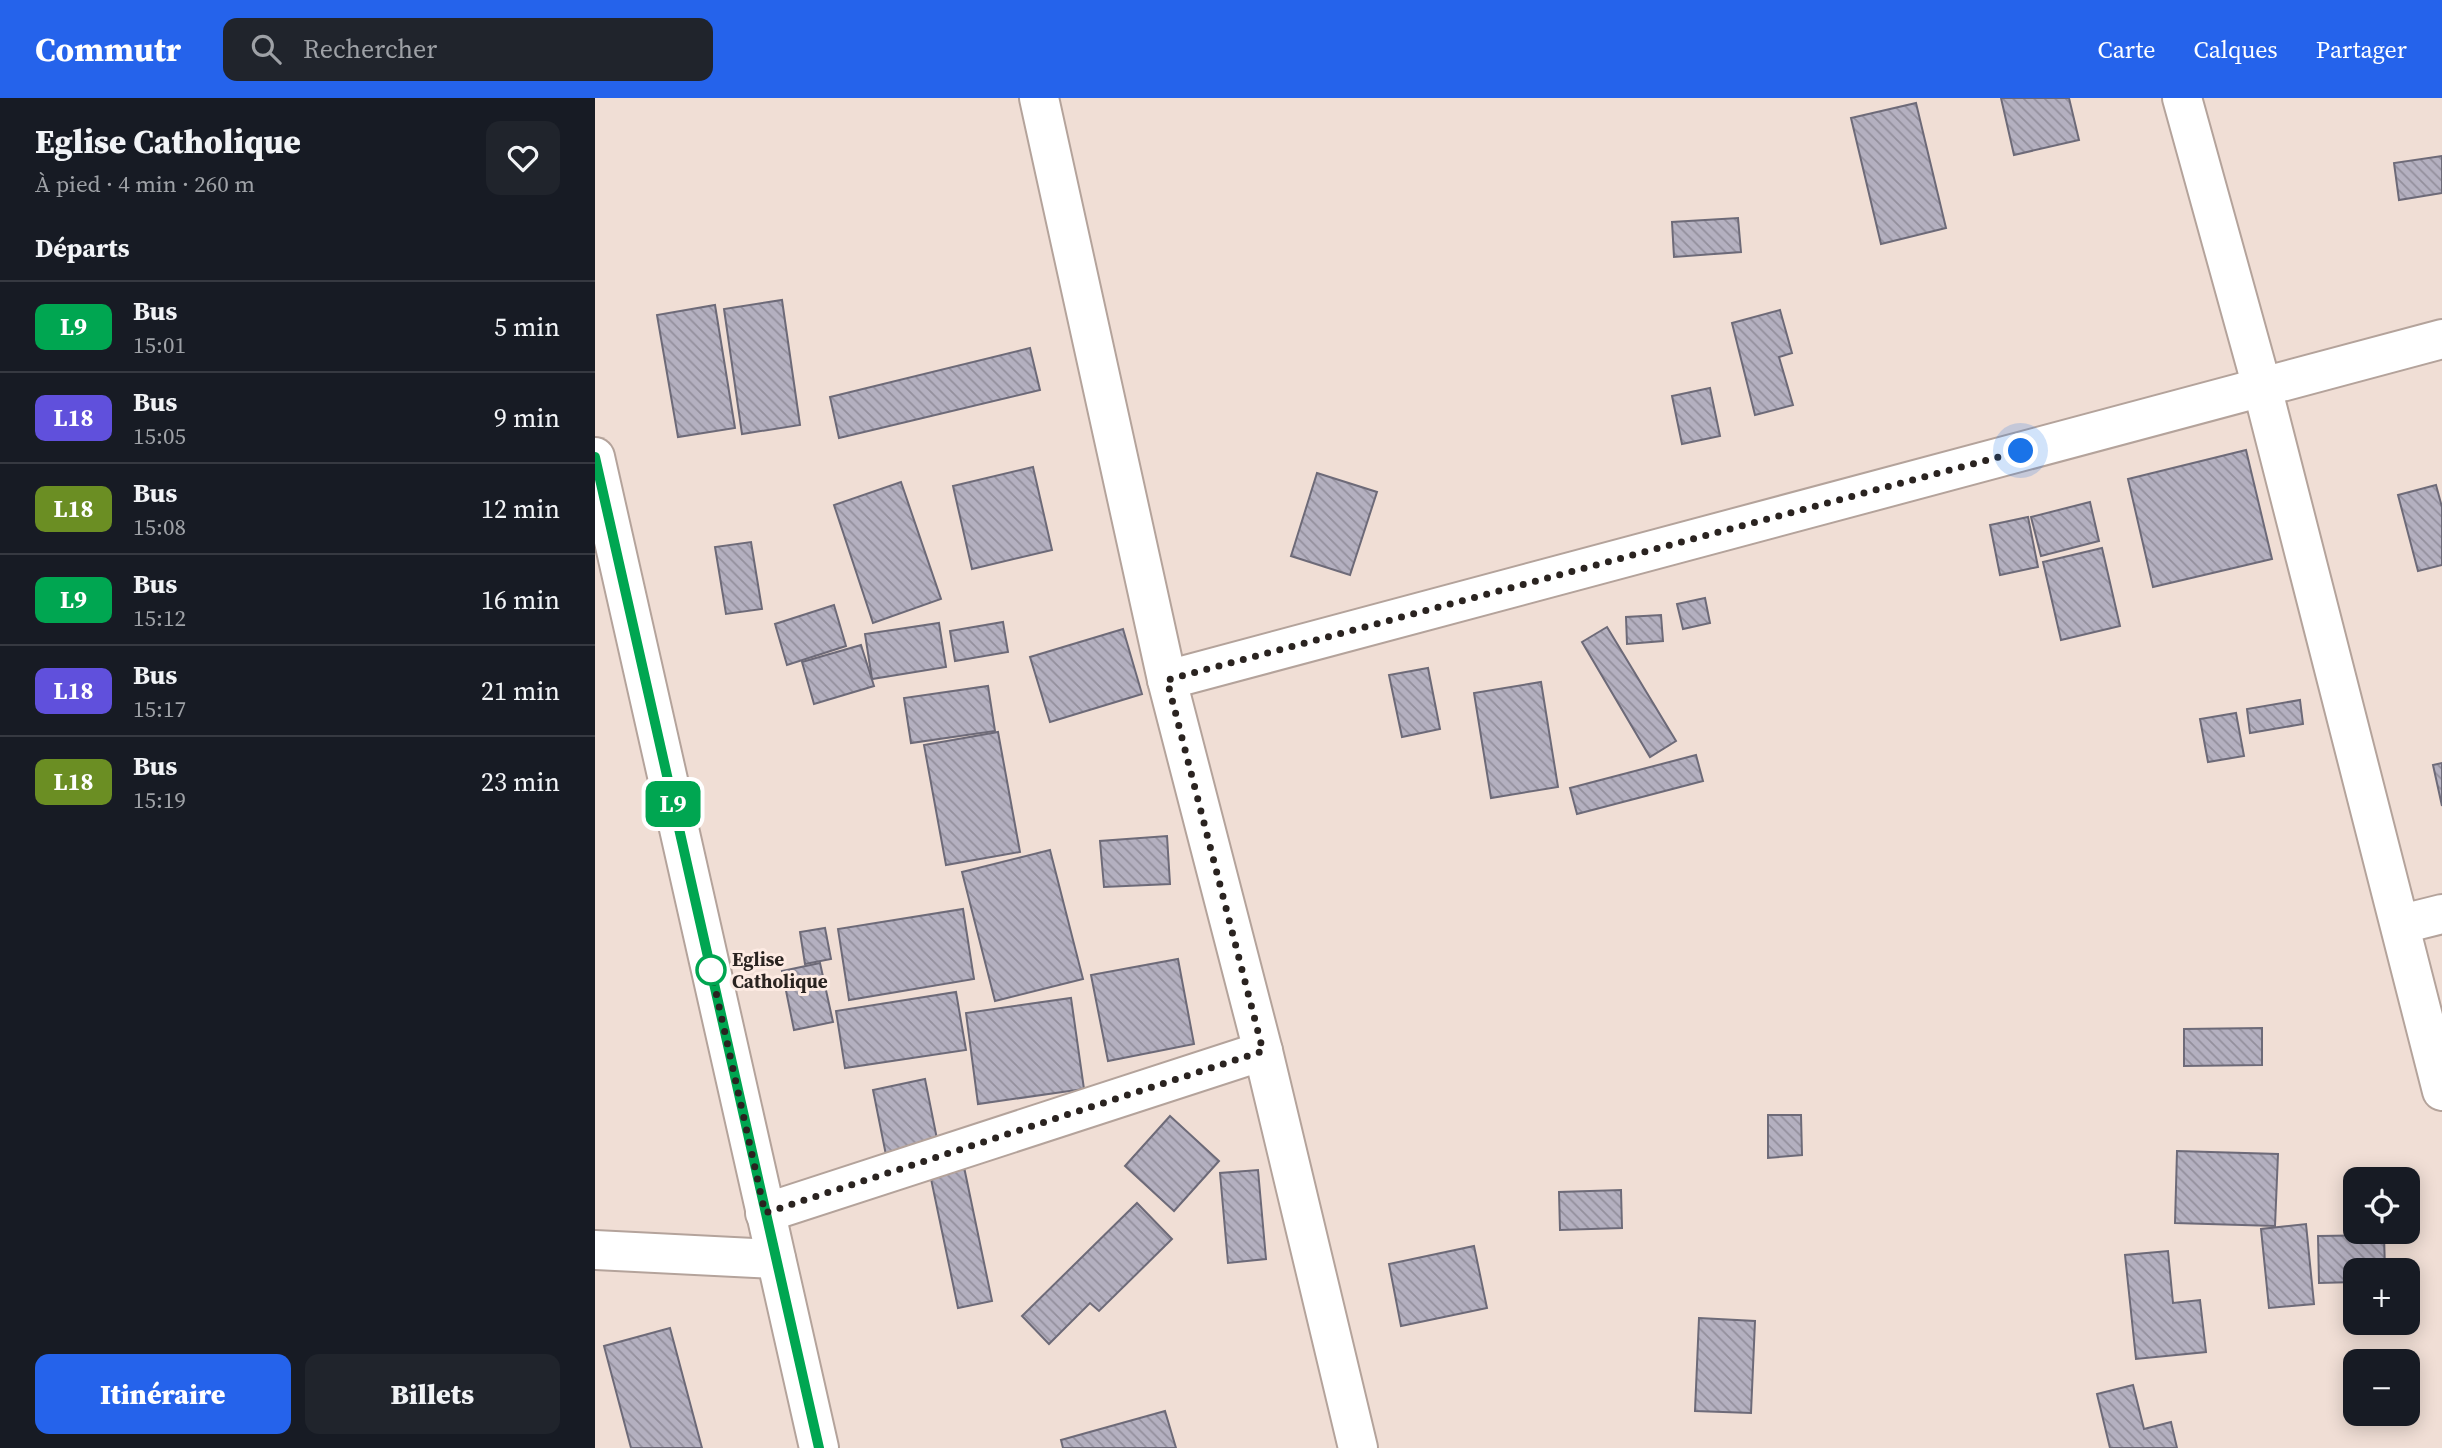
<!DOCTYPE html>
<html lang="fr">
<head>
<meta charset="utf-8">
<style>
	body { margin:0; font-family:"Source Serif 4",serif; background:#20242c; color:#f1f3f6; height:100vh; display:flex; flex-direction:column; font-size:26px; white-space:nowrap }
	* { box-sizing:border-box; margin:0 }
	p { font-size:23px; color:#9ea1a6 }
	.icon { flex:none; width:38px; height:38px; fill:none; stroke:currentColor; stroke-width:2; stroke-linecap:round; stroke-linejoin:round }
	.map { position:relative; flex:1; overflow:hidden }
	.side { display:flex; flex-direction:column; background:#171b24; width:595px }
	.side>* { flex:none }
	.badge { padding:0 14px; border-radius:10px; font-size:24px; line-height:46px }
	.buttons { position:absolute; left:1748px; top:1069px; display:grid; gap:14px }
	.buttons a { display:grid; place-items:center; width:77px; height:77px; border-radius:14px; background:#171b24; box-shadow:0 4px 18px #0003; font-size:35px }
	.you { position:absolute; width:35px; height:35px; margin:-18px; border:5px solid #fff; border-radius:50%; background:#1a73e8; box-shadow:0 0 0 10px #1a73e833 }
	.map>.badge { position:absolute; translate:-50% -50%; box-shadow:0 0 0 4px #fff }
	h2 { padding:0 35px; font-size:26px; line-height:63px }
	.round { display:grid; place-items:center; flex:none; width:74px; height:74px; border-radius:14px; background:#20242c }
	.overview { display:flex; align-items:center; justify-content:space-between; height:119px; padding:0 35px }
	h1 { font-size:33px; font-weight:800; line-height:52px }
	.button { display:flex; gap:14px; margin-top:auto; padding:14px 35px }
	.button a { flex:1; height:80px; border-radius:14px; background:#2563eb; color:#fff; font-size:28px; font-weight:800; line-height:80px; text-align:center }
	.button a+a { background:#20242c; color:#f1f3f6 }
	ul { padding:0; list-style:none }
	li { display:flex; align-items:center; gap:21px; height:91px; padding:0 35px; border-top:2px solid #363941 }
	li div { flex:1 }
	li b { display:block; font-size:26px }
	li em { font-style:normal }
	li .badge { min-width:77px; font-weight:700; text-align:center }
	header { display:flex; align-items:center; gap:42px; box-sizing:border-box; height:98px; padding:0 35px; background:#2563eb; color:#fff }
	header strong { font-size:33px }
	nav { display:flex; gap:38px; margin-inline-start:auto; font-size:24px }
	.search { width:490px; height:63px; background:#20242c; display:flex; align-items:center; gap:18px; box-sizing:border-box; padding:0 24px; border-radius:14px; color:#9ea1a6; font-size:26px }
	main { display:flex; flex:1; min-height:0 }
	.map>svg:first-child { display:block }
	.building { fill:url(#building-back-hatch); stroke:#6d6a78; stroke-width:2 }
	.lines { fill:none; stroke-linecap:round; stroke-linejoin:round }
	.street-casing { stroke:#b4a39b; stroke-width:42 }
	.secondary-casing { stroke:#b4a39b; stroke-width:42 }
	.street { stroke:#fff; stroke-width:38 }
	.secondary { stroke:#fff; stroke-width:38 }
	.line-casing { stroke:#fff; stroke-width:16 }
	.line { stroke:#00a651; stroke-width:10 }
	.walk { stroke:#2a2320; stroke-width:7; stroke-dasharray:0 12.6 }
	.stop-dot { fill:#fff; stroke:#00a651; stroke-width:3.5 }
	.labels { text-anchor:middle; stroke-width:6; stroke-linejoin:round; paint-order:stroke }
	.stop-label { font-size:19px; font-weight:bold; fill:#2a2320; stroke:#fdebe3; text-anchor:start }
</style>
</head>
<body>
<header>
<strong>Commutr</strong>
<div class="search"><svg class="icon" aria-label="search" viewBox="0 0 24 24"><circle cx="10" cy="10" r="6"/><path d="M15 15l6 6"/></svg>Rechercher</div>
<nav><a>Carte</a><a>Calques</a><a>Partager</a></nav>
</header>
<main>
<section class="side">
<div class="overview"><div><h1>Eglise Catholique</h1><p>À pied · 4 min · 260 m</p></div><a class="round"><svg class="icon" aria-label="heart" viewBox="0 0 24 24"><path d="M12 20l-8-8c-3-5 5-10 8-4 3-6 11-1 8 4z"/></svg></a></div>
<h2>Départs</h2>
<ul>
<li><span class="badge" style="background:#00a651;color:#fff">L9</span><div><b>Bus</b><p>15:01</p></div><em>5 min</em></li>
<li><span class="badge" style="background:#6050dc;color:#fff">L18</span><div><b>Bus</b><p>15:05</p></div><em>9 min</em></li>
<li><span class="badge" style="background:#6b8e23;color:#fff">L18</span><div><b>Bus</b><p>15:08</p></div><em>12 min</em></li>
<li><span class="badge" style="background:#00a651;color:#fff">L9</span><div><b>Bus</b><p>15:12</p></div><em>16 min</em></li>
<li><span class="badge" style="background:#6050dc;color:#fff">L18</span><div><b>Bus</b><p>15:17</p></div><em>21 min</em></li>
<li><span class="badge" style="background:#6b8e23;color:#fff">L18</span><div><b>Bus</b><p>15:19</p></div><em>23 min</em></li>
</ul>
<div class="button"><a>Itinéraire</a><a>Billets</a></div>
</section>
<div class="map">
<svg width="1847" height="1350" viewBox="0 0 1847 1350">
	<defs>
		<pattern id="building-back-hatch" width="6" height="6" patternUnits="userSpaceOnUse" patternTransform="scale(1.75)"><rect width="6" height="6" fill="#b4b0c0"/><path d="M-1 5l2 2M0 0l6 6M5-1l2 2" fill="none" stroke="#938f9c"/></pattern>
	</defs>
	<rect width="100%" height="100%" fill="#f0ded5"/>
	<g class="building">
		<polygon points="1406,0 1474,0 1484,42 1419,57"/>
		<polygon points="1321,5 1351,130 1286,146 1256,20"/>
		<polygon points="1847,58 1847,95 1804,102 1799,65"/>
		<polygon points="1143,120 1146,154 1079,159 1077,124"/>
		<polygon points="187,202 205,327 147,336 129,211"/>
		<polygon points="120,207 140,330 83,339 62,217"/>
		<polygon points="1185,212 1197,255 1184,259 1198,307 1160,317 1137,225"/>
		<polygon points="435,250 445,292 244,340 235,299"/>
		<polygon points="1115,290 1125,338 1087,346 1077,298"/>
		<polygon points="1651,352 1677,461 1558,489 1533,381"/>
		<polygon points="438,369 457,452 377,471 358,388"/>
		<polygon points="722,375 782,394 755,477 696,458"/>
		<polygon points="306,384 346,501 278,525 239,407"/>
		<polygon points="1841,387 1847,409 1847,467 1823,473 1803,397"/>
		<polygon points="1495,404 1504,443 1446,458 1436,419"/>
		<polygon points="1433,419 1443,469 1405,477 1395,427"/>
		<polygon points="156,444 167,511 131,516 120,449"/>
		<polygon points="1507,450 1525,528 1466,542 1448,464"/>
		<polygon points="1110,500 1115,525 1088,531 1082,506"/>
		<polygon points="239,507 251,548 192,567 180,526"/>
		<polygon points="1066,517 1068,543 1032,546 1031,519"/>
		<polygon points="408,524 413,554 360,563 355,533"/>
		<polygon points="344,525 351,569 277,581 270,536"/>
		<polygon points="1012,529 1081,643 1055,659 987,544"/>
		<polygon points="528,531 547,596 455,624 435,559"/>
		<polygon points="266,547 279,588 219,606 207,564"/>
		<polygon points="833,570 845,631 807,639 794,577"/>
		<polygon points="946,584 963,689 896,700 879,595"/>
		<polygon points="393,588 400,633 316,645 309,600"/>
		<polygon points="1705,602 1708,626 1655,635 1652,611"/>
		<polygon points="1641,615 1649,658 1613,664 1605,621"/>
		<polygon points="403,634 425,754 351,767 329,647"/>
		<polygon points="1101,657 1108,683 982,716 975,690"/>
		<polygon points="1847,665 1847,708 1838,667"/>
		<polygon points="572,738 575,786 509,789 505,743"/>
		<polygon points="455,752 488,881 400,903 367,774"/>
		<polygon points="368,811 379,881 254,902 243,831"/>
		<polygon points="230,830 236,861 210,866 205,834"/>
		<polygon points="583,861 599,946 513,963 496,877"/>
		<polygon points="225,865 238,924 199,932 187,873"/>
		<polygon points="361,894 371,952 250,970 241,913"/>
		<polygon points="476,900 489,991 383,1006 371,915"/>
		<polygon points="1667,930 1667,967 1589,968 1589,931"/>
		<polygon points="330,981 343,1046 291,1057 278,992"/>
		<polygon points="1173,1017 1206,1017 1207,1057 1173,1060"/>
		<polygon points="575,1018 624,1063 579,1113 530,1068"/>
		<polygon points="1582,1053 1683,1056 1680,1128 1580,1125"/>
		<polygon points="369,1069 397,1203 363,1210 335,1076"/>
		<polygon points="663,1072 671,1161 633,1165 625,1075"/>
		<polygon points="1026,1092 1027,1130 965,1132 964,1094"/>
		<polygon points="542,1105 577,1141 504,1213 495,1205 454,1246 427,1218"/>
		<polygon points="1711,1126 1719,1206 1674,1210 1666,1131"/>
		<polygon points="1789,1137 1790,1172 1760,1172 1760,1184 1724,1185 1723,1138"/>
		<polygon points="879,1148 892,1210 806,1228 794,1166"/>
		<polygon points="1573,1153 1578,1205 1605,1202 1611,1254 1541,1261 1530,1157"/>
		<polygon points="1104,1220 1160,1223 1156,1315 1100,1313"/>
		<polygon points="75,1230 107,1350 36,1350 9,1248"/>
		<polygon points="1538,1287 1549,1331 1576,1324 1582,1350 1515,1350 1502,1296"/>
		<polygon points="570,1313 581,1350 468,1350 466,1342"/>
	</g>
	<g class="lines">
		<g class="street-casing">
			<g id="street">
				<polyline points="444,0 572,582 668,953 763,1350"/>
				<polyline points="1587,0 1667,289 1847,993"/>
				<polyline points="572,582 1847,241"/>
				<polyline points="1807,826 1847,816"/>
				<polyline points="170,1115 668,953"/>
				<polyline points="0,1152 181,1161"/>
			</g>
		</g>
		<g class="secondary-casing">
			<polyline id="secondary" points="0,359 224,1350"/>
		</g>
		<use href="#street" class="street"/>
		<use href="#secondary" class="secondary"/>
	</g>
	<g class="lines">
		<g class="line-casing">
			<polyline id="line" points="0,359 224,1350"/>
		</g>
		<use href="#line" class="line"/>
		<polyline class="walk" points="116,872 170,1115 668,953 572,582 1426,353"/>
	</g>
	<circle class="stop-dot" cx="116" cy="872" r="14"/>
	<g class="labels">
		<g class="stop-label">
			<text x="137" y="868">Eglise<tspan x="137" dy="22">Catholique</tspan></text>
		</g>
	</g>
</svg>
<div class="buttons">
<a><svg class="icon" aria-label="locate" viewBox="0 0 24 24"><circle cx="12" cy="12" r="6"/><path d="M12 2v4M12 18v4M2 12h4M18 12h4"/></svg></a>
<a>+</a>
<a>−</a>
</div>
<div class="you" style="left:1426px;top:353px"></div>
<b class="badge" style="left:78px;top:706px;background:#00a651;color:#fff">L9</b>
</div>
</main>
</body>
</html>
